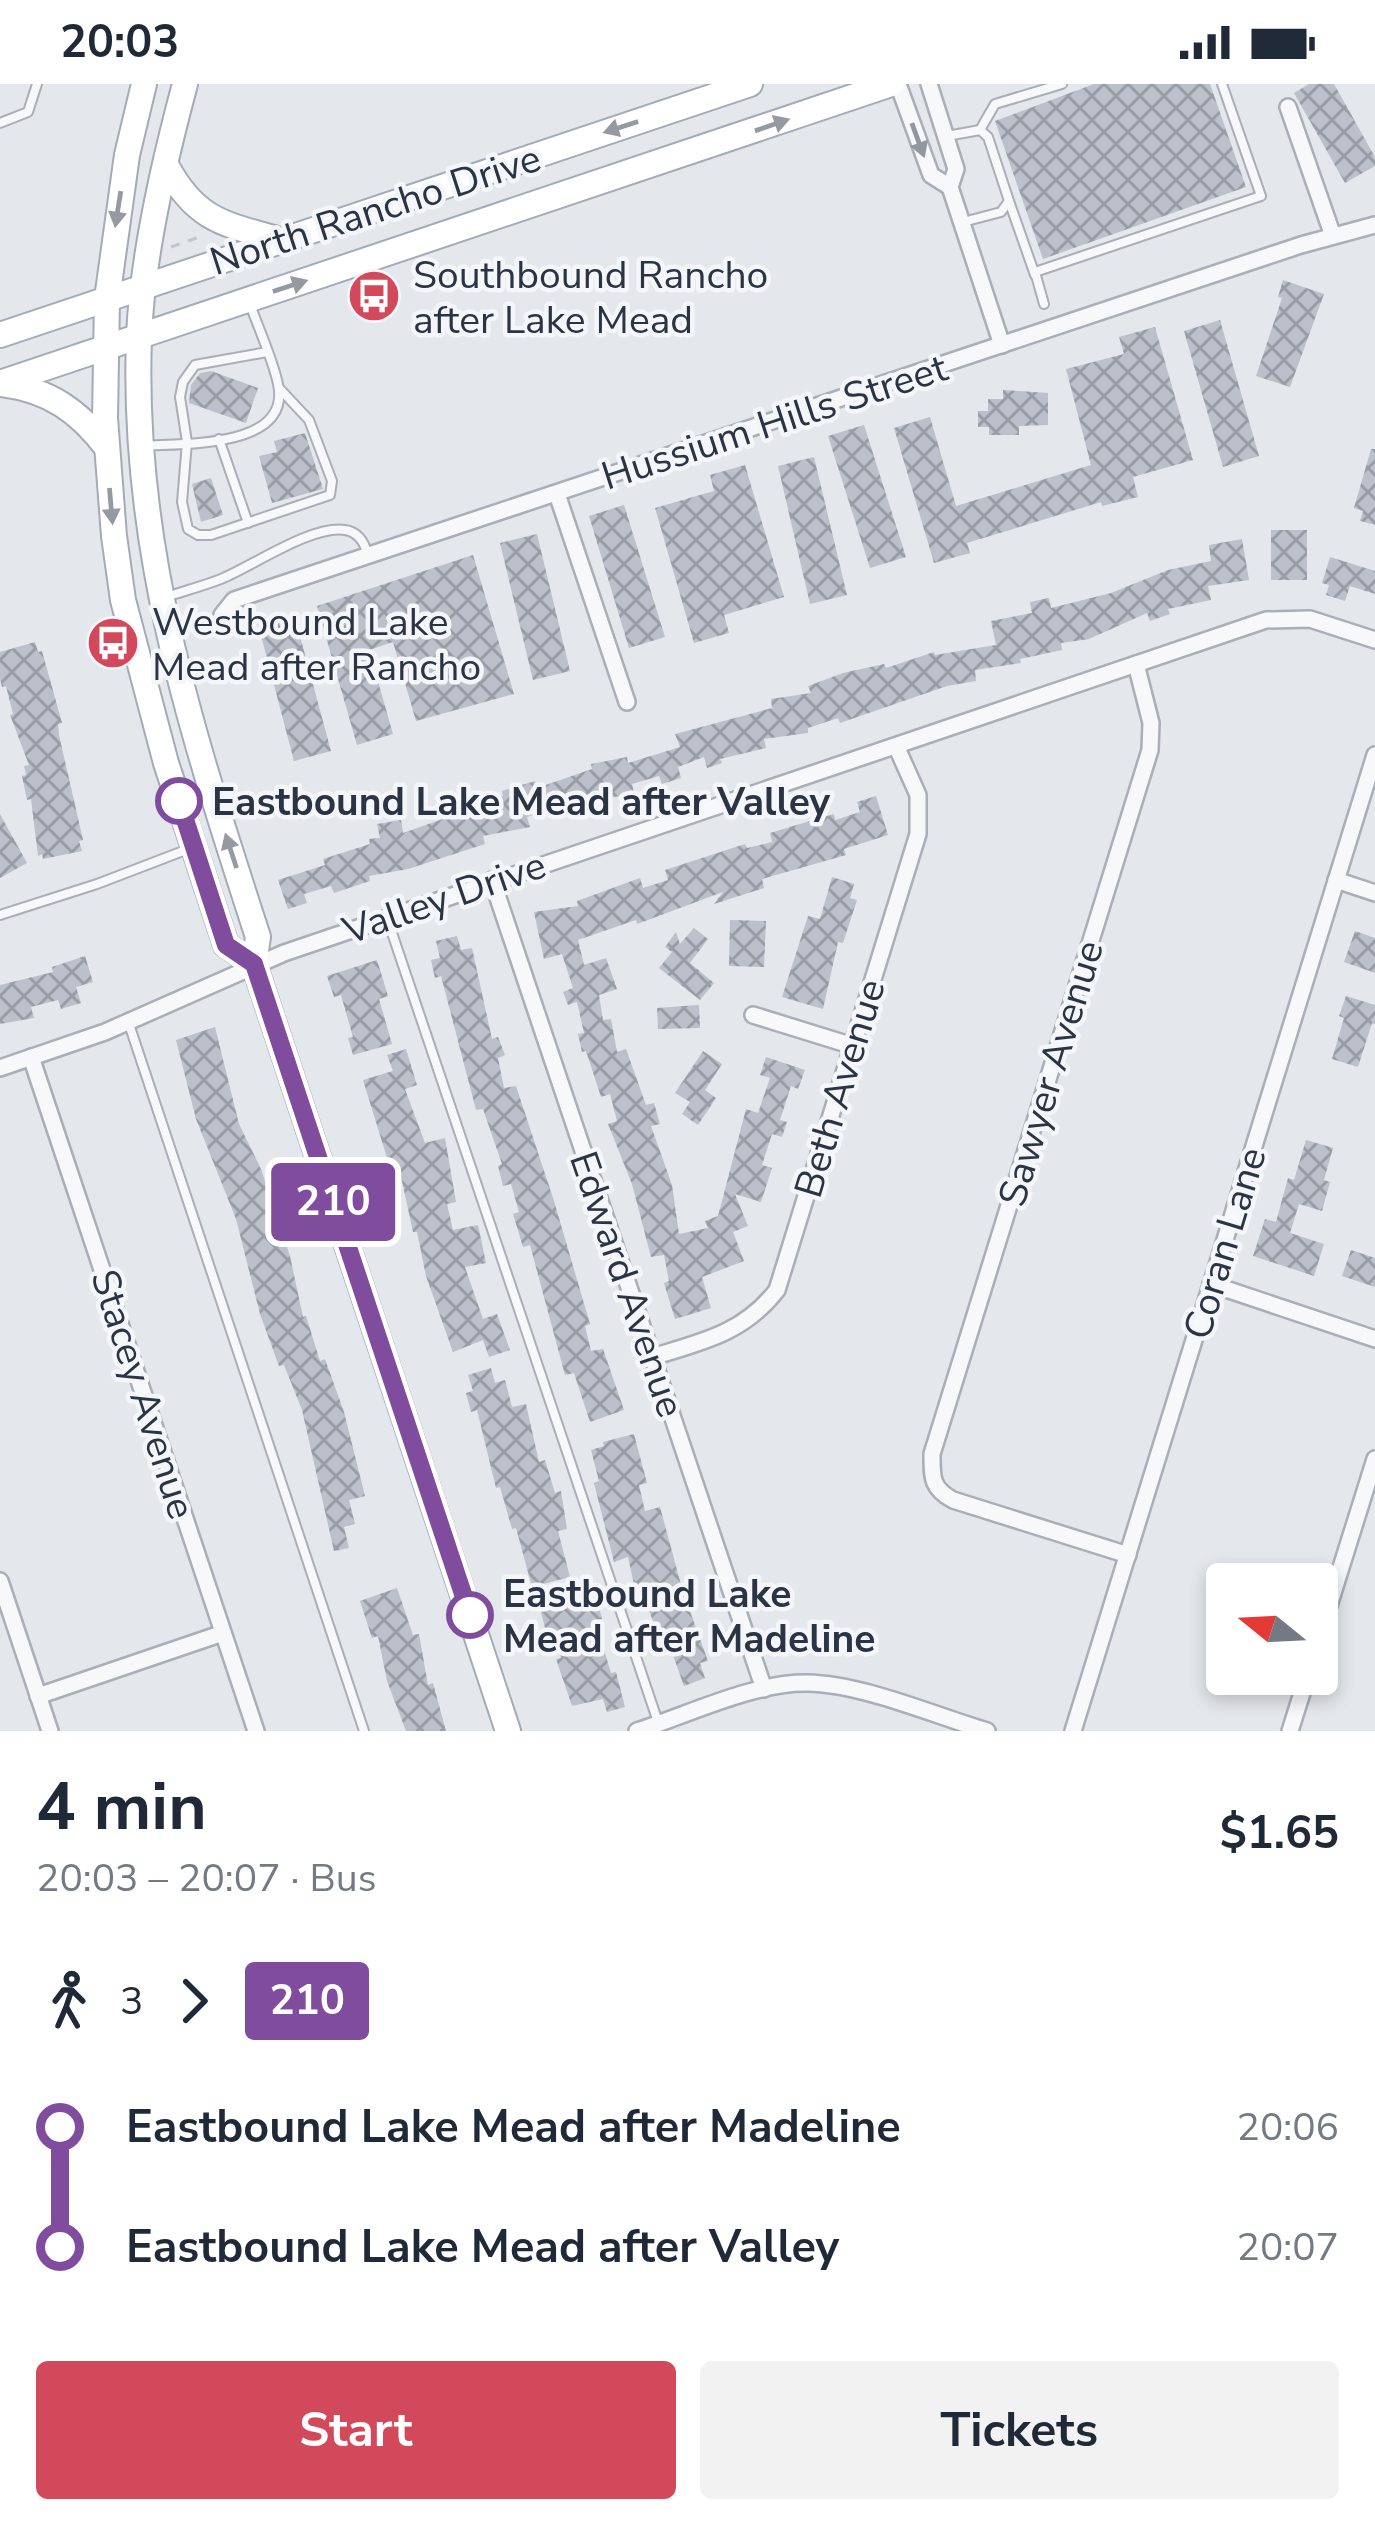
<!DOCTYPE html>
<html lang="en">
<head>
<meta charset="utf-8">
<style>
	body { margin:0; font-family:"Nunito Sans",sans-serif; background:#f2f2f3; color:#1f2937; height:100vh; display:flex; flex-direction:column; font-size:45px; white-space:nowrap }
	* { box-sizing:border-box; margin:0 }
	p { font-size:39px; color:#747a83 }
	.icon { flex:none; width:66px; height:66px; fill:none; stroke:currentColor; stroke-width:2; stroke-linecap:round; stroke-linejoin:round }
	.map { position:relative; height:1647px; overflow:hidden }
	.side { display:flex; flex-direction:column; background:#fff; flex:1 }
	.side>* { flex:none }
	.badge { padding:0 24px; border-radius:9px; font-size:42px; line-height:78px }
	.needle { width:78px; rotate:288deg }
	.fabs { position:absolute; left:1206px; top:1479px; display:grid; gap:24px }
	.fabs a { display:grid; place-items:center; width:132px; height:132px; border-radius:12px; background:#fff; box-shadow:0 6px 18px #0003; font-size:60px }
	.map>.badge { position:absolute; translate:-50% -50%; box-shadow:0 0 0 6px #fff }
	.legs { display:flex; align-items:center; gap:18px; height:132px; padding:0 36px; font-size:39px }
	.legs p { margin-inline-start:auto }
	.summary { display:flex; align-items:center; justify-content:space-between; height:204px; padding:0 36px }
	h1 { font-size:66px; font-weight:700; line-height:90px }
	.primary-button { display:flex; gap:24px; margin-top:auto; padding:24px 36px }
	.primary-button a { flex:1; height:138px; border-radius:12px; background:#d1495b; color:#fff; font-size:48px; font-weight:700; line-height:138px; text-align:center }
	.primary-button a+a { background:#f2f2f3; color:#1f2937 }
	ul { padding:0 36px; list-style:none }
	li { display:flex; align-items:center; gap:42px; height:120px; font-size:45px }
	li i { display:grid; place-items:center; width:18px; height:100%; margin:0 15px; background:currentColor }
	li i::after { content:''; width:30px; height:30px; margin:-15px; border:9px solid; border-radius:50%; background:#fff }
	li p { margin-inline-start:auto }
	li:first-child i { background:linear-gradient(#0000 50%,currentColor 0) }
	li:last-child i { background:linear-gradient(currentColor 50%,#0000 0) }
	.status { display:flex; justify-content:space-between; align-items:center; height:84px; padding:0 60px; background:#fff; direction:ltr }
	.status svg { height:33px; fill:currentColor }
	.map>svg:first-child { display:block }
	.building { fill:url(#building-cross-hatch) }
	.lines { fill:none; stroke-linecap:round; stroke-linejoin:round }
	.lane-casing { stroke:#a9aeb7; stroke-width:12 }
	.street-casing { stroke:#a9aeb7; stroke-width:20 }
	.primary-casing { stroke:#a3abb8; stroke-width:28 }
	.path { stroke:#c2c5cb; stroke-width:3; stroke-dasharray:9 9; stroke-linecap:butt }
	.lane { stroke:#f7f8fa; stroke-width:8 }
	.street { stroke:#f7f8fa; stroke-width:15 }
	.primary { stroke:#fff; stroke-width:24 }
	.oneway { fill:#959aa2 }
	.oneway2 { fill:#9196a0 }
	.line-1-casing { stroke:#fff; stroke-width:27 }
	.line-1 { stroke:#804c9e; stroke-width:18 }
	.stop-1-dot { fill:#fff; stroke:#804c9e; stroke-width:6 }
	.labels { text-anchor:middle; stroke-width:9; stroke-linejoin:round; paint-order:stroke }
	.street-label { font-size:39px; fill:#2b3445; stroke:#f4f6f9 }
	.poi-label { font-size:39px; fill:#2b3445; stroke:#f4f6f9; text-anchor:start }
	.stop-label { font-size:39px; font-weight:bold; fill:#2b3445; stroke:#f4f6f9; text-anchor:start }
</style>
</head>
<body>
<div class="status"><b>20:03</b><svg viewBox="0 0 49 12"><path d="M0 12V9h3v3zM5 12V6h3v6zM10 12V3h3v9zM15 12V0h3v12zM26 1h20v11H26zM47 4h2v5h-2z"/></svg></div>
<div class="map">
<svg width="1375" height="1647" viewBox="0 0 1375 1647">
	<defs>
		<pattern id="building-cross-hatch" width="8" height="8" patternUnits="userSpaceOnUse" patternTransform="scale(3)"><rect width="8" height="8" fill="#bbc0ca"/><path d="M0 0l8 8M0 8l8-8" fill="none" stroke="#989da6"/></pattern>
	</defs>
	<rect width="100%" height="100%" fill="#e4e7ec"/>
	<g class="building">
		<polygon points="1094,0 1210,0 1246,103 1043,175 995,37"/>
		<polygon points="1309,0 1334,0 1375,73 1375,82 1345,99 1294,9"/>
		<polygon points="1283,196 1324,210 1290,303 1256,292 1282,214 1278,213"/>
		<polygon points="1220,236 1259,372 1223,383 1184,247"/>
		<polygon points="1155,243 1193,376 1133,393 1138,413 1102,422 1101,418 967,459 970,469 934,479 894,344 930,333 956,422 1091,381 1066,285 1124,270 1119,253"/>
		<polygon points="211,287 258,304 246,339 189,319 191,301 200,289"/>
		<polygon points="1003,306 1048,309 1048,341 1019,342 1019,351 989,351 989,343 978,343 978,327 988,327 988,315 1003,315"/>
		<polygon points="864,341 906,473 870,484 828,352"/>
		<polygon points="305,349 323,405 272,419 259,372 277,368 274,357"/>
		<polygon points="1371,365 1375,365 1375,441 1360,437 1363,427 1354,424"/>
		<polygon points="814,373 847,511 810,520 778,382"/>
		<polygon points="745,381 784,513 724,531 729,549 694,559 655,424 714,407 710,391"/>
		<polygon points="211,394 223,431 201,438 192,400"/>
		<polygon points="624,421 665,553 629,564 589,432"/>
		<rect x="1271" y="446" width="36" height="50"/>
		<polygon points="537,450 570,587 533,596 500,459"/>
		<polygon points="1242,455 1249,496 1208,502 1211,516 1168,525 1170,530 1150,537 1147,529 1089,555 1061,559 1062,566 1020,575 1021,579 975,586 976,597 947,602 840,639 838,634 808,644 808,649 764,655 766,664 720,675 722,679 707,684 704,673 678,683 681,694 662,700 659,692 632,700 634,709 590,718 592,723 556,735 553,725 527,733 530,743 483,752 485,760 408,785 369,792 370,797 334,809 331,802 304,810 307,819 288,825 278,796 325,781 323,775 370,760 369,755 380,754 377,740 401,736 403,749 457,730 456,723 503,712 502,707 535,697 537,704 592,685 591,680 627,673 628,679 680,663 675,650 772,624 771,615 811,609 808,602 843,589 884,580 886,584 934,568 935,571 996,561 991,537 1032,529 1030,518 1049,514 1051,524 1111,509 1168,486 1211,477 1209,461"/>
		<polygon points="473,471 514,610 416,637 393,558 369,566 393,650 357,661 317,522"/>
		<polygon points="1330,473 1375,487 1375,510 1350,502 1345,517 1326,511 1329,501 1322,499"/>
		<polygon points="294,530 331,667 294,677 258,540"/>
		<polygon points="35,558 38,568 42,567 62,639 58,640 59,651 83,756 79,757 82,767 43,775 42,770 38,772 31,715 27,716 22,692 26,691 24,682 29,681 10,631 13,630 6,602 2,603 0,595 0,568"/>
		<polygon points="876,712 888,751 844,765 846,771 762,795 764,804 714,820 723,808 637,840 636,836 578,856 584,881 606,874 617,905 599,911 603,936 611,935 617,968 626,965 646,1021 654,1019 660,1040 651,1042 672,1101 679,1150 708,1144 705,1137 718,1132 746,1025 758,1029 770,994 760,991 766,973 805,986 798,1005 791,1002 780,1036 787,1038 782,1053 772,1050 762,1081 772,1084 761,1118 735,1110 748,1142 733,1148 744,1177 702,1193 711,1224 675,1235 664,1199 669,1197 664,1171 651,1173 632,1100 608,1040 617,1037 610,1010 601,1013 586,967 582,968 578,950 584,949 577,918 568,921 563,908 573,904 562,870 544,875 534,828 578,822 577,817 640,794 643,804 668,796 665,786 745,760 747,764 772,758 770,749 800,740 834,730 835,736 860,728 857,718"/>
		<polygon points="0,730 27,779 0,794"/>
		<polygon points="832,793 854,800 850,814 857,816 843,859 838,858 823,925 782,913 808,832 820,835"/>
		<polygon points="730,836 766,837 764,883 729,882"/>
		<polygon points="694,844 708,855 690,879 714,899 700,916 659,884 672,868 665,863 676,848 680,860"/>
		<polygon points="1355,847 1375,854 1375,889 1344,878"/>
		<polygon points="457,852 461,866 472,864 492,955 498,953 505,971 498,974 504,1004 516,1002 554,1117 590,1240 585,1242 591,1267 603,1265 624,1326 590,1338 574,1289 565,1291 530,1161 523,1163 513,1130 519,1128 511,1100 503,1102 498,1082 502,1080 483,1025 476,1026 441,892 435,894 431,876 440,874 436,857"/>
		<polygon points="85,872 93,898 76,903 81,919 61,925 58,916 31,923 34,934 0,940 0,901 53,888 52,883"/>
		<polygon points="377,876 388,912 379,915 392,960 353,971 348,954 353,953 341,911 334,913 327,892"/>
		<polygon points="1346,912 1375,921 1375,940 1372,939 1358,983 1332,975 1344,934 1339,932"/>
		<polygon points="699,921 700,944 658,945 657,924"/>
		<polygon points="215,943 239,1040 261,1085 290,1172 303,1233 306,1232 320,1277 325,1275 344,1328 365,1412 349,1416 355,1440 344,1443 349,1464 334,1467 302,1326 284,1281 279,1282 260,1230 236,1135 196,1035 176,956"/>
		<polygon points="406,965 417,1001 405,1005 425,1059 445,1054 456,1118 447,1120 453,1146 478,1141 486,1179 465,1183 483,1235 497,1230 510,1266 489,1273 483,1256 453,1268 426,1192 417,1148 413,1148 400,1088 392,1090 363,996 393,987 387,971"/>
		<polygon points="703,967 722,980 705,1006 716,1014 698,1041 682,1030 690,1018 675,1009"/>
		<polygon points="1306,1056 1333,1064 1324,1096 1330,1098 1322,1127 1299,1120 1290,1149 1324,1160 1314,1192 1253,1172 1265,1135 1276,1138 1288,1094 1294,1096"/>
		<polygon points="1351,1166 1375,1174 1375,1203 1342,1192"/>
		<polygon points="491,1284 495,1299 505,1296 512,1323 526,1320 539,1378 545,1376 555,1409 561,1407 567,1445 558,1447 570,1493 532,1503 516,1444 512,1445 500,1403 496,1404 477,1326 471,1328 466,1309 473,1307 468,1291"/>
		<polygon points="634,1350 647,1399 639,1401 645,1427 660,1423 683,1508 708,1577 700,1579 705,1594 684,1602 668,1557 661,1560 644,1512 637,1514 628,1473 614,1478 594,1399 599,1397 591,1366 604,1362 603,1358"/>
		<polygon points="586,1498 590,1516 597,1515 602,1535 595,1536 611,1589 616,1588 625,1623 607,1628 603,1615 572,1622 556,1575 561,1574 552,1546 546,1548 541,1528 571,1521 566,1502"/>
		<polygon points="397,1504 413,1551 419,1550 428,1601 433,1599 446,1647 406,1647 387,1597 378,1552 372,1554 360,1517"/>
	</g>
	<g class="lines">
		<g class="lane-casing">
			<g id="lane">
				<polyline points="0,39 28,28 37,0"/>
				<polyline points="980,46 995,20 1062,0"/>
				<polyline points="947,52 980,46 988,53 1009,117 1001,128 963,138"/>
				<polyline points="1009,117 1035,191"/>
				<polyline points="1044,220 1035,188 1261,112 1222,0"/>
				<polyline points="267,268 195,281 183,298 180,313 187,358 182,418 188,445 198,451 211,451 330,411 332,397 309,336 279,304"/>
				<polyline points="219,355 248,439"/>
				<path d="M143,362C182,359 292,365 278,300C272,273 259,246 250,220"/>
				<path d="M166,513C184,507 203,502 221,495C253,482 311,441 345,446C359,448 365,459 368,472"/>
				<polyline points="0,831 97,800 191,764"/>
				<polyline points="387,834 658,1638"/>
				<polyline points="128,937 364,1647"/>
			</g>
		</g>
		<g class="street-casing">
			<g id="street">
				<polyline points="898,0 931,91 950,103"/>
				<polyline points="929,0 956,85 950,103 1002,261"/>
				<polyline points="1288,23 1333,152"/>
				<polyline points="557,410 627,618"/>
				<polyline points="222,531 234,516 1301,161 1375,141"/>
				<polyline points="492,796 764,1605"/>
				<polyline points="1336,796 1375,809"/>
				<polyline points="753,931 853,962"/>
				<polyline points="31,973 256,1647"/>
				<polyline points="0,984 105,948 284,869 1266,536 1310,535 1375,556"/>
				<polyline points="1211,1200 1375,1255"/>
				<path d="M652,1273C702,1258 744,1249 777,1206L918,750V711L897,664"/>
				<path d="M1128,1471L953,1416C931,1404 932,1393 932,1370L1150,666L1151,639L1136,580"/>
				<polyline points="0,1497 50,1647"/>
				<polyline points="1317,1560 1375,1375"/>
				<polyline points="38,1612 223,1549"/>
				<path d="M637,1647C687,1631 755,1598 807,1599C863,1600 933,1631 987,1647"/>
				<polyline points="1073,1647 1375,671"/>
				<polyline points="1290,1647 1308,1590"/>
			</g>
		</g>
		<g class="primary-casing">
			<g id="primary">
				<polyline points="144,0 127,71 107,215 105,334 114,452 123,516 166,679 226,861 254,880"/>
				<path d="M185,0C164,78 142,172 139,253C131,467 193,652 258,853L254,880L508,1647"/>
				<path d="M166,81C196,137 224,140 281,156"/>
				<polyline points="0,251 750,0"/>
				<polyline points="0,299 891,0"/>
				<path d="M2,300C49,306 79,327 107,364"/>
			</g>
		</g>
		<polyline class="path" points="171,163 202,152"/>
		<use href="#lane" class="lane"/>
		<use href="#street" class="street"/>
		<use href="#primary" class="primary"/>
	</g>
	<defs><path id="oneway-solid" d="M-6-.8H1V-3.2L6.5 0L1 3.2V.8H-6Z" transform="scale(3)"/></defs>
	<g class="oneway">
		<use href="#oneway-solid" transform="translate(772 41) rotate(-19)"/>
		<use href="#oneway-solid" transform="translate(621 43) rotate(162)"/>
		<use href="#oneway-solid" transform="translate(118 125) rotate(99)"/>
		<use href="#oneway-solid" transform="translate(290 202) rotate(-18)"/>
		<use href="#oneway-solid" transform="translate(111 422) rotate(85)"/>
		<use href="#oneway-solid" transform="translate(231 767) rotate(-108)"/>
	</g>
	<use class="oneway2" href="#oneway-solid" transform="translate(918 56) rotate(70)"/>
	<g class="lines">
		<g class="line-1-casing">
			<polyline id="line-1" points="179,717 226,861 254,880 470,1531"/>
		</g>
		<use href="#line-1" class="line-1"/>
	</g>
	<defs>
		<g id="bus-disc" transform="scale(2.7)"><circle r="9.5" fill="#d1495b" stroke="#f4f6f9"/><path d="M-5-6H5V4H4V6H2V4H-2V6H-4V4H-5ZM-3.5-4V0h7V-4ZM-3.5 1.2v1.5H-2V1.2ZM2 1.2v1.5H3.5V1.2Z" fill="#fff"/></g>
	</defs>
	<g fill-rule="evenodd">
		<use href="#bus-disc" x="374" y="212"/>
		<use href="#bus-disc" x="113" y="559"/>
	</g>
	<g class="stop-1-dot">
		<circle cx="179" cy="717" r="21"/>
		<circle cx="470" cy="1531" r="21"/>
	</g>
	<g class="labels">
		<g class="street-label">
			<text transform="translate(375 125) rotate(-18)" y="14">North Rancho Drive</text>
			<text transform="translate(774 337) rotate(-18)" y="14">Hussium Hills Street</text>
			<text transform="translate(444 813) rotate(-19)" y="14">Valley Drive</text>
			<text transform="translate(1050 989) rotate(-73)" y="14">Sawyer Avenue</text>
			<text transform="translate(839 1004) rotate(-73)" y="14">Beth Avenue</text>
			<text transform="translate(1224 1159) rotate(-73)" y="14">Coran Lane</text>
			<text transform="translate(628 1200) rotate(71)" y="14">Edward Avenue</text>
			<text transform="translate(144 1310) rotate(72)" y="14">Stacey Avenue</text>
		</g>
		<g class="poi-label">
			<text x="413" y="204">Southbound Rancho<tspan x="413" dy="45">after Lake Mead</tspan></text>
			<text x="152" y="551">Westbound Lake<tspan x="152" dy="45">Mead after Rancho</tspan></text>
		</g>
		<g class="stop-label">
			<text x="212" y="731">Eastbound Lake Mead after Valley</text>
			<text x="503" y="1523">Eastbound Lake<tspan x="503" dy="45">Mead after Madeline</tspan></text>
		</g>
	</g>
</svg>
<div class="fabs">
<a><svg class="needle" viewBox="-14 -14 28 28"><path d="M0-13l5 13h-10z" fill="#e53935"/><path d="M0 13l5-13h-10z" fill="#747a83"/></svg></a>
</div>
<b class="badge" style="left:333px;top:1118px;background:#804c9e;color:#fff">210</b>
</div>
<section class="side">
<div class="summary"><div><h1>4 min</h1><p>20:03 – 20:07 · Bus</p></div><b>$1.65</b></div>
<div class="legs"><svg class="icon" aria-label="walk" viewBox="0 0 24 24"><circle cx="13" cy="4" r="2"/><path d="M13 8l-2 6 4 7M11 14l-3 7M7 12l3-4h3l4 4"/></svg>3<svg class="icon" aria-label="forward" viewBox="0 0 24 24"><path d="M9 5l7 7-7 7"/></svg><b class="badge" style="background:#804c9e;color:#fff">210</b></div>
<ul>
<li><i style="color:#804c9e"></i><b>Eastbound Lake Mead after Madeline</b><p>20:06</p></li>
<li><i style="color:#804c9e"></i><b>Eastbound Lake Mead after Valley</b><p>20:07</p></li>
</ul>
<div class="primary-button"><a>Start</a><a>Tickets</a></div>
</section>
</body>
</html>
